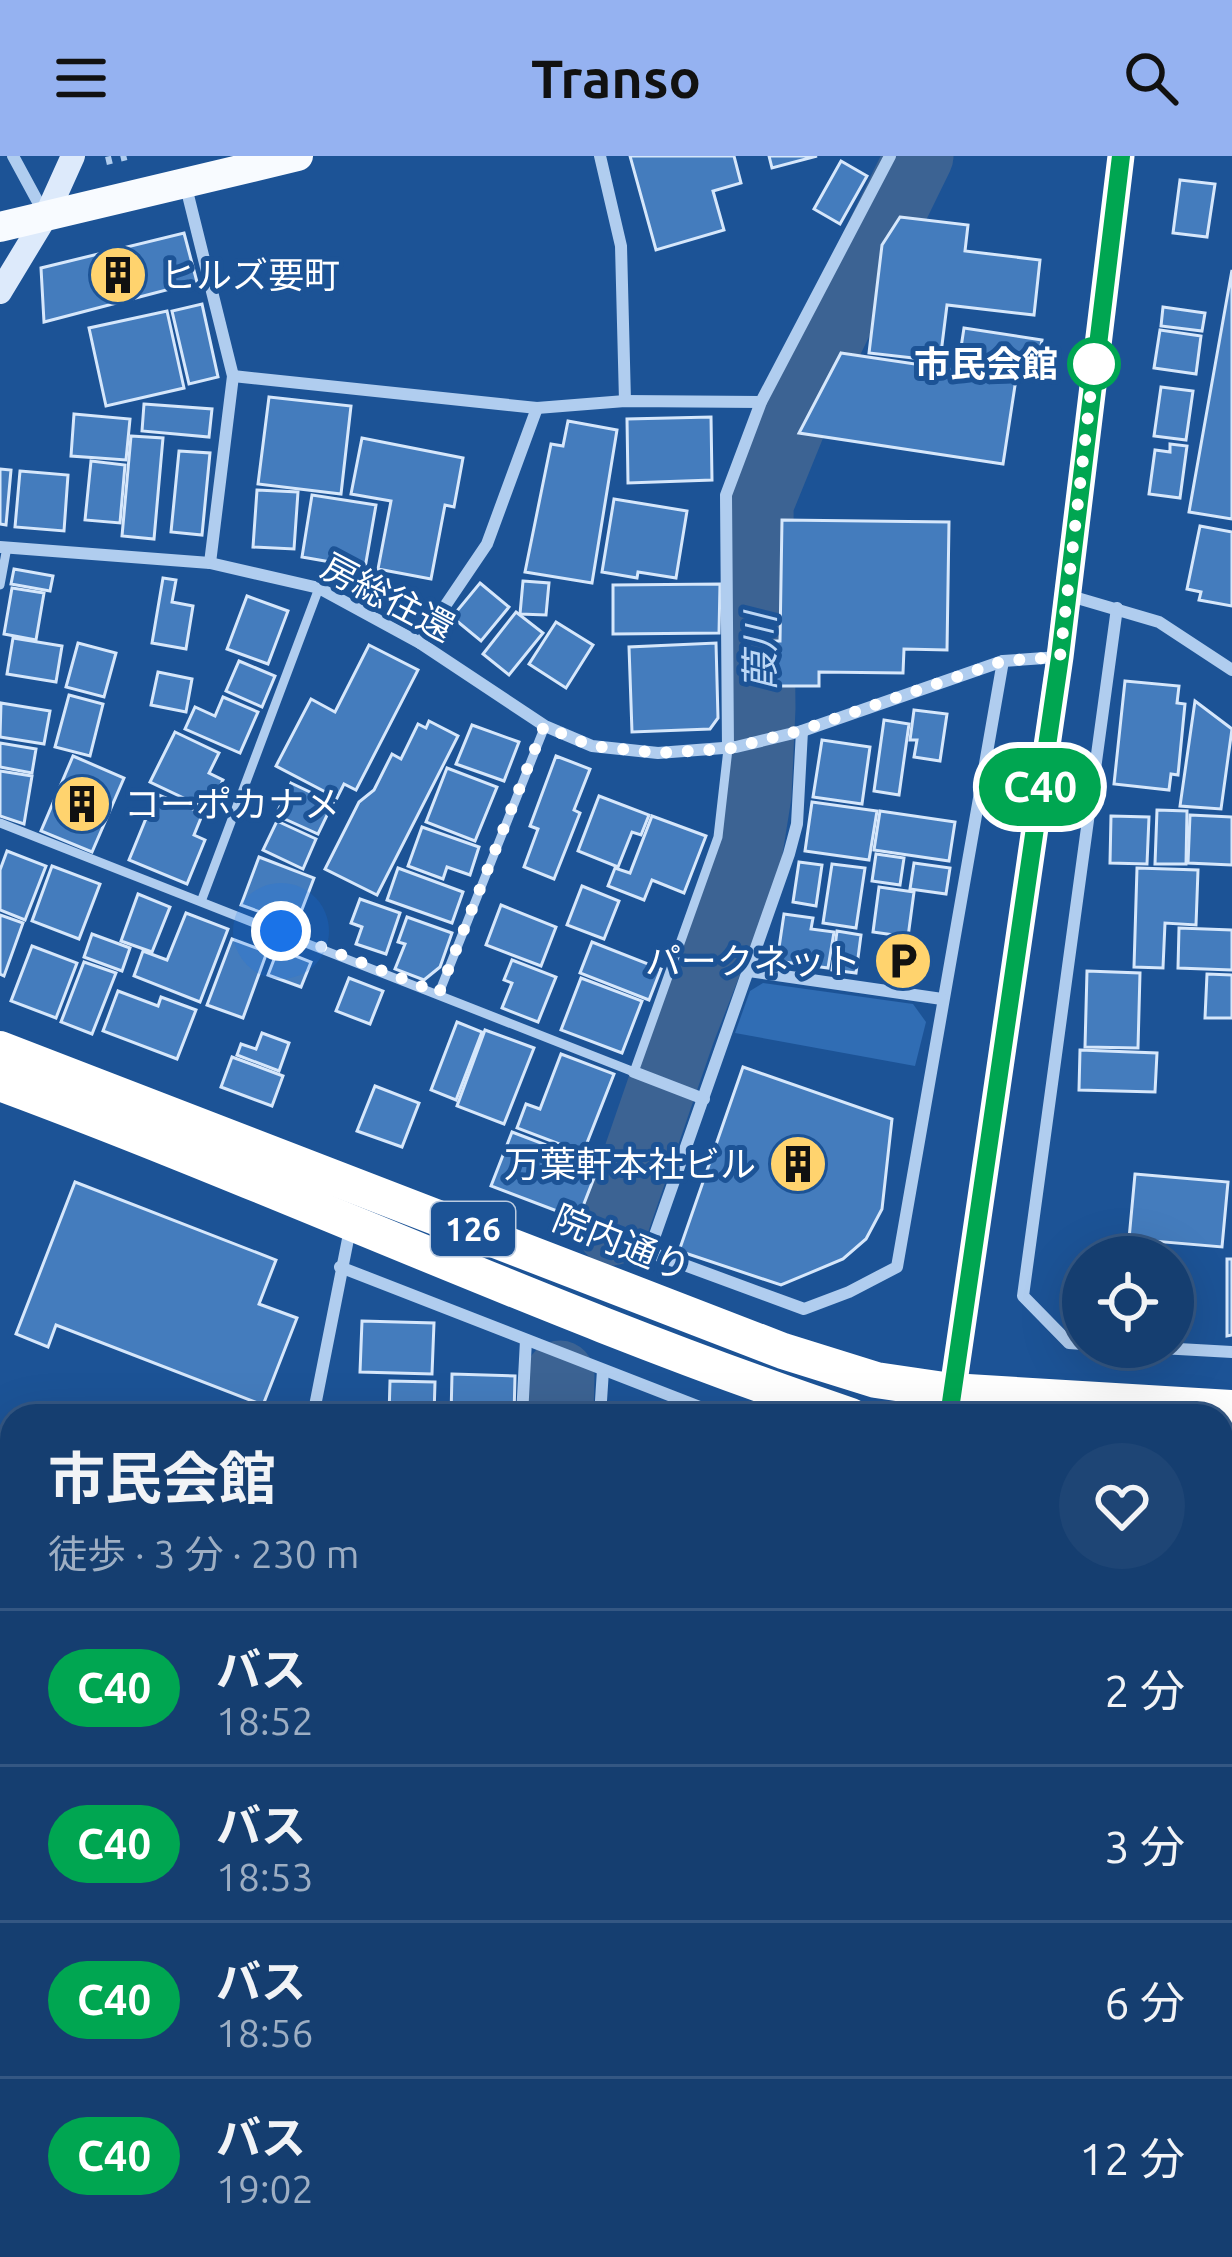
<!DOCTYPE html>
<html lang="ja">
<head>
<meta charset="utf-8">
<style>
	body { margin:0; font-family:Ubuntu,"Noto Sans JP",sans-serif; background:#1e4575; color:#f1f3f6; height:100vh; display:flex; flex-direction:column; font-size:45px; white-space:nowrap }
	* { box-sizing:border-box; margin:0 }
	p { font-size:39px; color:#9daec3 }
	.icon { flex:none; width:66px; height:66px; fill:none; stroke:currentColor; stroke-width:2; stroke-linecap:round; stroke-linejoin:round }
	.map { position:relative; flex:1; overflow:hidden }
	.details { position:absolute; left:0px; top:1248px; width:1233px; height:855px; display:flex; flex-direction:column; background:#153e70; border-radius:36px 36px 0 0; box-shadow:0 12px 48px #0002,0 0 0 3px #345783 }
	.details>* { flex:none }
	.badge { padding:0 24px; border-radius:39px; font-size:42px; line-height:78px }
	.fabs { position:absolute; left:1062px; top:1080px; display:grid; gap:24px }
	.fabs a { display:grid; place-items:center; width:132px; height:132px; border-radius:50%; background:#153e70; box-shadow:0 12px 48px #0002,0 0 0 3px #345783; font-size:60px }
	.you { position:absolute; width:60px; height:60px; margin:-30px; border:9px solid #fff; border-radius:50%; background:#1a73e8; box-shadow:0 0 0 18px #1a73e833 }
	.map>.badge { position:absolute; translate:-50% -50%; box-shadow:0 0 0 6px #fff }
	.round { display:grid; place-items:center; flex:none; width:126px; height:126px; border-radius:63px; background:#1e4575 }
	.head { display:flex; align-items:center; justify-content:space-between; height:204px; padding:0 48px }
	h1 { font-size:57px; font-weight:700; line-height:90px }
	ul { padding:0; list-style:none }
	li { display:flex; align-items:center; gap:36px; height:156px; padding:0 48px; border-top:3px solid #345783 }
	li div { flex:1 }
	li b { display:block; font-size:45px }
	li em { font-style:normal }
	li .badge { min-width:132px; font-weight:700; text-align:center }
	header { display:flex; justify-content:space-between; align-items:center; height:156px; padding:0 48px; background:#95b2f1; color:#111; font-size:54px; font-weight:700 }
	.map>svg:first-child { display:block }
	.green { fill:#306db4 }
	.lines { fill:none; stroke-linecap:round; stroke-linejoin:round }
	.river { stroke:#3c6393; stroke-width:69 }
	.building { fill:#447cbd; stroke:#d6e7fb; stroke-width:3 }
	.path { stroke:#b0cdef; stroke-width:8; stroke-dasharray:6 9; stroke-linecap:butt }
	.lane { stroke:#b0cdef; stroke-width:9 }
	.street { stroke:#b0cdef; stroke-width:12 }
	.secondary { stroke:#ddeafb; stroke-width:24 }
	.primary { stroke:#f8fbff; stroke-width:30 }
	.highway { stroke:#fff; stroke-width:36 }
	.line-casing { stroke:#fff; stroke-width:27 }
	.line { stroke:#00a651; stroke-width:18 }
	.walk { stroke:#fff; stroke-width:12; stroke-dasharray:0 21.6 }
	.stop-dot { fill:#fff; stroke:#00a651; stroke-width:6 }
	.labels { text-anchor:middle; stroke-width:10; stroke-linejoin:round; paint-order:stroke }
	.shield { fill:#1c5396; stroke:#bbcbe0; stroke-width:3 }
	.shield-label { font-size:33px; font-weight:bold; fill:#fff }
	.poi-label { font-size:36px; fill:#fff; stroke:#1c5396; text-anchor:start }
	.stop-label { font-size:36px; font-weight:bold; fill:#fff; stroke:#1c5396; text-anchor:end }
	.street-label { font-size:36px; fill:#fff; stroke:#1c5396 }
	.water-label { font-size:39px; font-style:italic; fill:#bcd7f6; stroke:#1c5396 }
</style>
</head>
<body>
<header><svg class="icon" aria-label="menu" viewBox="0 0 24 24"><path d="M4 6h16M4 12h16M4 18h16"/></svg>Transo<svg class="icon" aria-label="search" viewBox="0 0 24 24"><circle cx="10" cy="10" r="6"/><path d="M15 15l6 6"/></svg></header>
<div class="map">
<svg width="1232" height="2101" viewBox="0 0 1232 2101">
	<rect width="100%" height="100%" fill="#1c5396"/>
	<polygon class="green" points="763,827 913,848 926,866 915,910 735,877 750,835"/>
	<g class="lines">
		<g class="river">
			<polyline points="612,1075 681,875 746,708 757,639 761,552 759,348 809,225 919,0"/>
			<polyline points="559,1260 560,1219"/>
			<polyline points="529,2101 529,2091"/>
		</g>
	</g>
	<g class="building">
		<polygon points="630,0 734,0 741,27 713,35 724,74 656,94"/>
		<polygon points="769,0 817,0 772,12"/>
		<polygon points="841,5 867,20 840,68 814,53"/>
		<polygon points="1180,24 1215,28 1207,81 1173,77"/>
		<polygon points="900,61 968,69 965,95 1040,104 1034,159 947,149 940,205 869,197 882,89"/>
		<polygon points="184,77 197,126 44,166 41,112"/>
		<polygon points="1232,114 1232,363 1189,356"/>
		<polygon points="202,148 218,221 189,228 172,155"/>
		<polygon points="1163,151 1205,157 1202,175 1161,170"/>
		<polygon points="167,155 184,232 106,250 89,172"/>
		<polygon points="964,172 1042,184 1035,222 958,211"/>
		<polygon points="1160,174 1201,180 1196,218 1154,212"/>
		<polygon points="841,197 1016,223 1003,308 799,277"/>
		<polygon points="1161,231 1193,235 1186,284 1154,280"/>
		<polygon points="269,241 351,250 341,338 258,328"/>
		<polygon points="144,248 212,253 209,281 142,275"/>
		<polygon points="74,258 130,263 126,304 71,300"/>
		<polygon points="711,261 712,324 628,327 627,263"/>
		<polygon points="568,265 617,274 592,427 525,416 551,288 563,290"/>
		<polygon points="131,280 163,282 154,383 122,380"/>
		<polygon points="362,282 463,302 454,351 445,349 431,423 378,413 391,345 351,338"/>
		<polygon points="1170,288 1187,290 1180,342 1149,338 1155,294 1170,296"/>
		<polygon points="179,295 210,297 202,379 171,376"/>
		<polygon points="91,305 125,309 120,367 85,364"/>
		<polygon points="0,313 11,314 6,369 0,368"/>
		<polygon points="20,315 68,319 64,375 15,371"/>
		<polygon points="257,334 298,336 294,393 253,391"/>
		<polygon points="312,339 376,349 365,412 302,401"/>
		<polygon points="614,343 687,355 676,422 638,416 637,422 602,416"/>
		<polygon points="782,364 949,366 947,494 904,493 903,517 819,516 819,530 768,530 769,485 780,485"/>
		<polygon points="1200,370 1232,376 1232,450 1199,444 1201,436 1187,433"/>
		<polygon points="14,413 53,420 50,435 11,428"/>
		<polygon points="163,422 176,424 172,446 193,450 186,493 152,487"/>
		<polygon points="523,425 549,427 546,459 520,458"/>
		<polygon points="480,427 509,451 481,485 452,461"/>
		<polygon points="720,428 719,477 613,478 613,429"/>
		<polygon points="12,432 44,437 36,484 4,478"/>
		<polygon points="247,440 288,455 268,508 227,493"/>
		<polygon points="516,456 543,477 509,519 483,498"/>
		<polygon points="556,466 593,489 566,532 529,508"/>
		<polygon points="13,482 62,490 56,526 7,518"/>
		<polygon points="78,487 116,497 104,541 66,531"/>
		<polygon points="716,487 718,562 710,573 632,576 629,491"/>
		<polygon points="369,489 418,514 356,634 344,628 337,642 276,610 311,543 335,556"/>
		<polygon points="239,505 275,520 262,551 226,535"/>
		<polygon points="158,516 192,523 186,556 151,549"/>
		<polygon points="1125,525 1179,530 1177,547 1185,548 1178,619 1171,618 1169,634 1114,628"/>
		<polygon points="69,539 103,548 90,600 55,591"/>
		<polygon points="223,541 258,556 240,597 185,573 195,551 215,560"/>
		<polygon points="1195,545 1232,573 1221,653 1180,650"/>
		<polygon points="1,547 50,555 44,588 0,581"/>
		<polygon points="914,554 947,558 940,605 914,601 917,584 910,584"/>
		<polygon points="884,564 909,568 899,639 874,635"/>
		<polygon points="429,565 458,580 377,739 325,713 359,646 374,634 392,598 401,603 418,568 426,572"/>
		<polygon points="472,569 519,586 504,625 456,608"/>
		<polygon points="175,576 219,597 209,617 223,624 209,654 150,626"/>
		<polygon points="822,584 870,591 862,648 813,641"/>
		<polygon points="0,587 36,593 32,617 0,611"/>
		<polygon points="73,600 124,622 92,696 41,675"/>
		<polygon points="556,600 590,613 574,654 580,657 554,723 524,711 538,673 530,670"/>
		<polygon points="447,612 497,631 475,685 426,666"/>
		<polygon points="0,615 32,620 24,668 0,660"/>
		<polygon points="291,627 333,647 318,678 276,659"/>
		<polygon points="156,638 203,657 194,679 205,684 187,728 129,704"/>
		<polygon points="599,640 649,659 641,679 632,676 618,711 578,695"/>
		<polygon points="812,646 877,655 869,704 805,695"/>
		<polygon points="1157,654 1187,655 1186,708 1155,708"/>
		<polygon points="880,655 955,666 949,705 874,694"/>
		<polygon points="1190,659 1232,661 1232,709 1188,707"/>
		<polygon points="652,660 706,680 684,737 652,724 644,744 608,730 615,712 630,717"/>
		<polygon points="1111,660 1149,661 1147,708 1110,707"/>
		<polygon points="277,665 316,683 303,713 263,694"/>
		<polygon points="422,671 479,691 470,719 447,711 443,723 408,710"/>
		<polygon points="7,695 46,710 25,764 0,754 0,714"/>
		<polygon points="876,698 904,702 900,729 872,725"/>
		<polygon points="259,701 314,722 296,769 241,749"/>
		<polygon points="799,706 822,709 816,750 793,746"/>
		<polygon points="914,707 950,712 946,738 910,733"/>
		<polygon points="832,708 865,712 856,772 823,767"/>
		<polygon points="52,710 100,728 79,783 32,765"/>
		<polygon points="398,712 463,736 452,767 387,744"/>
		<polygon points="1137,712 1198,714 1196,769 1165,767 1163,812 1134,811"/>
		<polygon points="582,730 619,745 604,783 567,769"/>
		<polygon points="879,731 914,736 908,781 873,776"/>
		<polygon points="138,738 170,751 152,796 121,785"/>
		<polygon points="360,743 400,757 386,798 356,788 362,771 351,767"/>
		<polygon points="501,749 556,771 541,810 486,789"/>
		<polygon points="186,757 228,773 200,846 134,820 143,795 167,804"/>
		<polygon points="784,758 813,762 811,773 834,776 828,812 777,805"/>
		<polygon points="0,759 23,767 4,820 0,818"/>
		<polygon points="407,761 452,777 440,811 424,824 395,813 405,788 398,786"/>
		<polygon points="1179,772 1232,774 1232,814 1178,812"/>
		<polygon points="837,775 861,779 856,817 832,814"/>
		<polygon points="92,778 130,792 122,815 84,801"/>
		<polygon points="232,783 267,796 243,862 207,849"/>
		<polygon points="592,786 661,813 649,844 580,817"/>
		<polygon points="32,790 77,807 56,862 11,845"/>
		<polygon points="278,793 311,806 301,831 268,819"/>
		<polygon points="512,804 556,821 538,866 502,852 512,827 504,824"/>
		<polygon points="84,806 116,817 92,878 61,866"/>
		<polygon points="1087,815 1140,817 1138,892 1085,891"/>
		<polygon points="1207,818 1232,819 1232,862 1205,862"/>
		<polygon points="349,822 383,835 370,868 336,855"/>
		<polygon points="581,822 642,845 622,897 561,874"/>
		<polygon points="118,835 158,850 161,841 196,854 177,903 103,875"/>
		<polygon points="457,866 482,876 456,944 431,934"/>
		<polygon points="485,874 534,892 504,968 457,950"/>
		<polygon points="262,877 289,887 279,915 237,899 241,888 256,893"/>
		<polygon points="1080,894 1157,897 1155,936 1079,934"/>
		<polygon points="561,898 614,918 583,997 517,972 526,948 540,953"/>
		<polygon points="232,901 283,920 272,950 221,931"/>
		<polygon points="743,911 892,963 882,1053 866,1083 843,1103 781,1129 679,1095"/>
		<polygon points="375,930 419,947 402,991 357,975"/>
		<polygon points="512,976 599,1009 578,1063 491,1030"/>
		<polygon points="1135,1018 1228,1026 1222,1091 1129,1083"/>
		<polygon points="75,1026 276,1104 259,1148 297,1162 263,1249 56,1169 48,1191 16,1178"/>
		<polygon points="1227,1103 1232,1103 1232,1179 1227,1180"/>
		<polygon points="362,1165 434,1167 432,1218 360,1216"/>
		<polygon points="452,1218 515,1220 514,1260 451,1260"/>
		<polygon points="390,1225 435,1226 434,1260 389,1260"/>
		<polygon points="0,1336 7,1336 5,1423 0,1423"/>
		<polygon points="1221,1464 1232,1465 1232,1707 1221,1707"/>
		<polygon points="1221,1764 1232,1765 1232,1903 1221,1902"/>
		<polygon points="336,2091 452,2091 452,2096"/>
	</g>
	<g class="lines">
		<g class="path">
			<polyline points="106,5 127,0"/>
			<polyline points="1221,1402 1232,1392"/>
		</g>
		<g class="lane">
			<polyline points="0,429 7,391"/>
			<polyline points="0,667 634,916 718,681 728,593"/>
			<polyline points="202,743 319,432"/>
			<polyline points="439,837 545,570"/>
		</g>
		<g class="street">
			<polyline points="13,0 45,59"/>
			<polyline points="600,0 621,90 625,245"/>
			<polyline points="185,27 233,220 210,407"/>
			<polyline points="233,220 537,252 625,245 761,246"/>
			<polyline points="0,391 210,407 319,432 420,487 545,570 592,590 658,597 736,591 802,575 1003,505 1059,501"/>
			<polyline points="1067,439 1159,466 1232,514"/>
			<polyline points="420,487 487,388 537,252"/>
			<polyline points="802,575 797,668 789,698 649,1096 804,1153 849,1136 897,1111 1003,505"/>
			<polyline points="728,593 726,339 761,246 890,0"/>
			<polyline points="749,815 942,843"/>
			<polyline points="634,916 704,943"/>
			<polyline points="340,1111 723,1260"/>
			<polyline points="1083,1188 1069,1187 1023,1140 1117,452"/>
			<polyline points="1143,1191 1232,1196"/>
			<polyline points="313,1260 350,1073"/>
			<polyline points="522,1260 526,1184"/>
			<polyline points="600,1260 603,1214"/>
			<polyline points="0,1448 12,1448"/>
			<polyline points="904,2091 910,2101"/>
			<polyline points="0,2101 10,2101"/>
			<polyline points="259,2101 259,2091"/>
			<polyline points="502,2101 502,2091"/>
			<polyline points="572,2101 573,2091"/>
		</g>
		<g class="secondary">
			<polyline points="0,136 46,60 73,0"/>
			<polyline points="949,1260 1059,501 1121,0"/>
			<polyline points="922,2101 922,2091"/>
		</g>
		<polyline class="primary" points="0,71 298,0"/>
		<g class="highway">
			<polyline points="0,893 783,1195 876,1224 951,1235 1232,1252"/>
			<path d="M0,927C286,1033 562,1163 851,1260"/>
			<polyline points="1221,1306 1232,1306"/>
		</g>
	</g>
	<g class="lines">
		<g class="line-casing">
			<polyline id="line" points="949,1260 1060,501 1121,0"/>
		</g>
		<use href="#line" class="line"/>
		<polyline class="walk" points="281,775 439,837 544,570 592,590 658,597 728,593 802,574 1003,505 1060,501 1094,208"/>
	</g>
	<defs>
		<g id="building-disc" transform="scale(3)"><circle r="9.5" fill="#ffd36e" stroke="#1c5396"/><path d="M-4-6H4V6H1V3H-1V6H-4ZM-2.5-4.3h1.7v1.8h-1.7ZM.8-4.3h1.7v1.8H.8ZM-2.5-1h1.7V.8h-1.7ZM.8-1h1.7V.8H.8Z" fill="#111"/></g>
		<g id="parking-disc" transform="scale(3)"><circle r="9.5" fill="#ffd36e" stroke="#1c5396"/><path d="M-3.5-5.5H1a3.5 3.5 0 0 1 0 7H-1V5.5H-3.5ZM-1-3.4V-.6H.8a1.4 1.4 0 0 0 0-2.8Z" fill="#111"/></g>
	</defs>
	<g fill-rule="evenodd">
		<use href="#building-disc" x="118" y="119"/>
		<use href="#building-disc" x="82" y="648"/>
		<use href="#parking-disc" x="903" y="805"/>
		<use href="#building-disc" x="798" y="1008"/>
	</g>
	<circle class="stop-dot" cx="1094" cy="208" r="24"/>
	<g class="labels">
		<rect class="shield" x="431" y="1046" width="84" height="54" rx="9"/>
		<g class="shield-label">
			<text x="473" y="1085">126</text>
		</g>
		<g class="poi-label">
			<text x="160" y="132">ヒルズ要町</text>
			<text x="124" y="661">コーポカナメ</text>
			<text x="861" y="818" text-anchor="end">パークネット</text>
			<text x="756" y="1021" text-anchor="end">万葉軒本社ビル</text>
		</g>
		<g class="stop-label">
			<text x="1058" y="221">市民会館</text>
		</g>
		<g class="street-label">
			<text transform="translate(388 441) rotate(28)" y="13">房総往還</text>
			<text transform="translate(622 1087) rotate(22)" y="13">院内通り</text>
		</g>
		<g class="water-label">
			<text transform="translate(760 496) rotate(-90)" y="14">葭川</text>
		</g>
	</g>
</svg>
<div class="fabs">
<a><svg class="icon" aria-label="locate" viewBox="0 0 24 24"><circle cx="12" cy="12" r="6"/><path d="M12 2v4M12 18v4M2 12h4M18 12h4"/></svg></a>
</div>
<div class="you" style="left:281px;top:775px"></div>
<b class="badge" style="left:1040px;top:631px;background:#00a651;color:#fff">C40</b>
<section class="details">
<div class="head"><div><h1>市民会館</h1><p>徒歩 · 3 分 · 230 m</p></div><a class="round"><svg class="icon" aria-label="heart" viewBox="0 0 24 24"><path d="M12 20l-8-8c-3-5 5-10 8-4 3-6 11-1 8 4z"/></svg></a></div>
<ul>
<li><span class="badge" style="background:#00a651;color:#fff">C40</span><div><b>バス</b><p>18:52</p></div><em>2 分</em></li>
<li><span class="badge" style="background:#00a651;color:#fff">C40</span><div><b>バス</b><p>18:53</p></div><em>3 分</em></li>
<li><span class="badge" style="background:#00a651;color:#fff">C40</span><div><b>バス</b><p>18:56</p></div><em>6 分</em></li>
<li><span class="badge" style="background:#00a651;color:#fff">C40</span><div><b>バス</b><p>19:02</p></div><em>12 分</em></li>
</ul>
</section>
</div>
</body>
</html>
